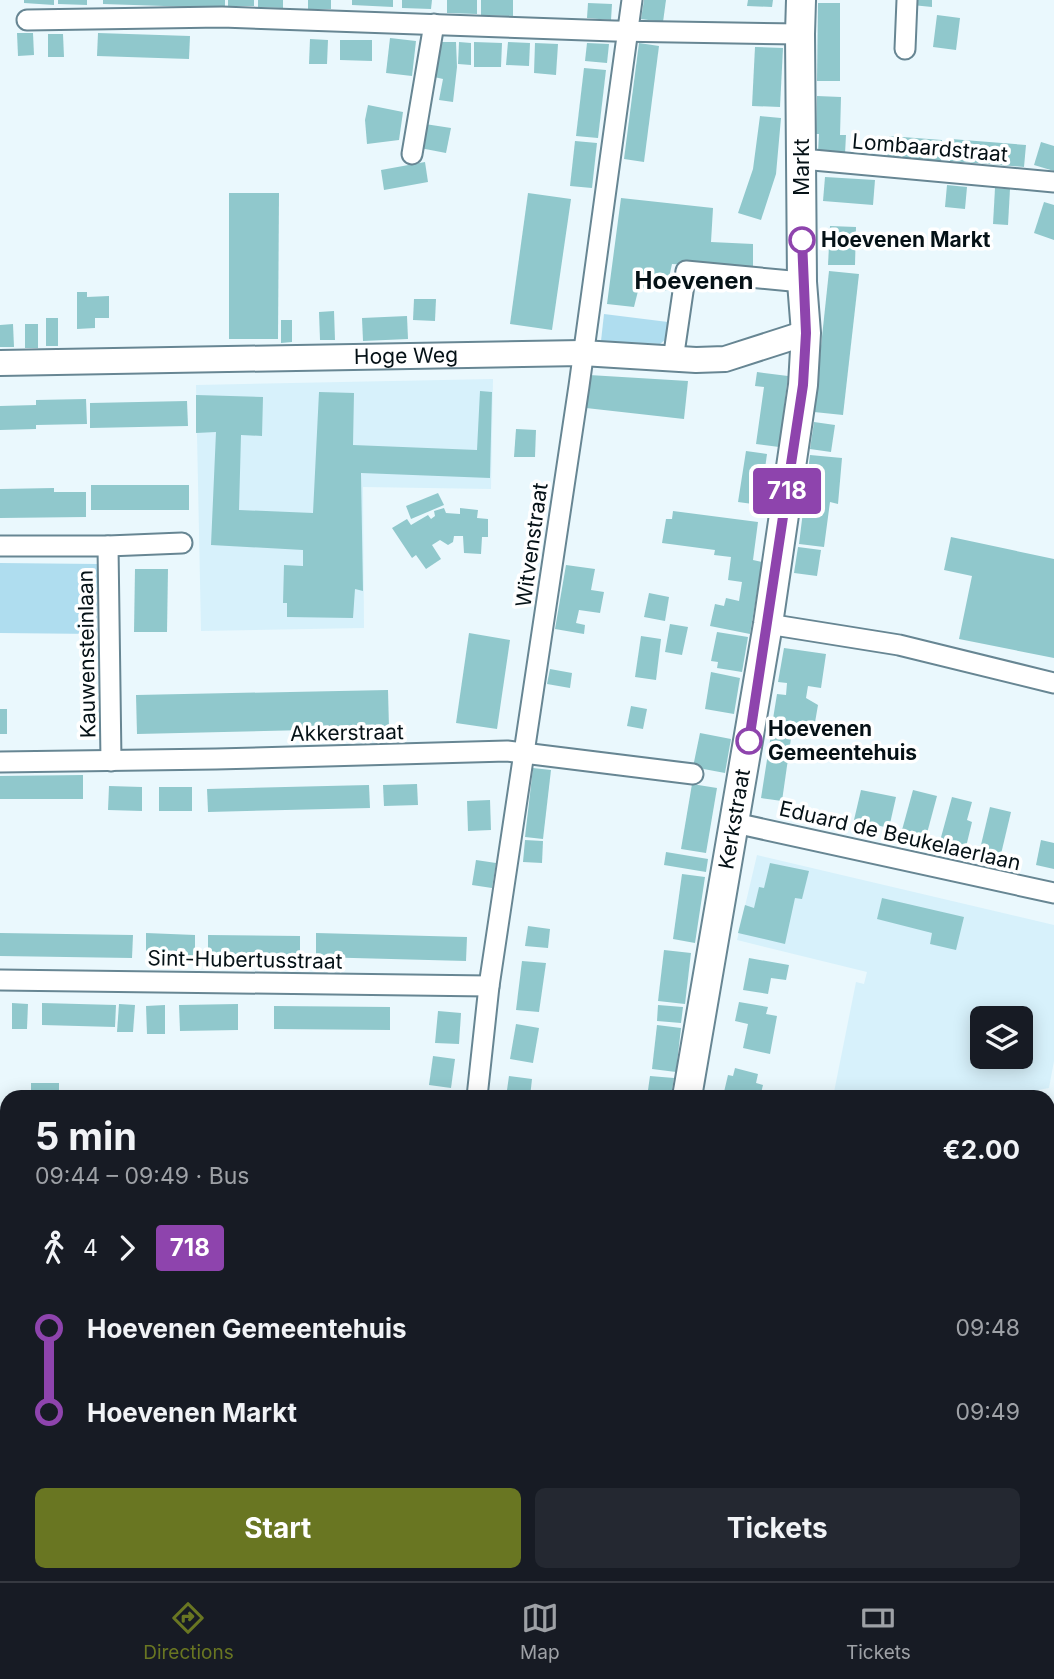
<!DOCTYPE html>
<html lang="en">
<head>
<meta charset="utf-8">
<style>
	body { margin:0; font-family:Inter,sans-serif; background:#242831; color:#f1f3f6; height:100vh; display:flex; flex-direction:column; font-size:26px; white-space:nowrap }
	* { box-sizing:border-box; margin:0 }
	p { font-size:23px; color:#9ea1a6 }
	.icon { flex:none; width:38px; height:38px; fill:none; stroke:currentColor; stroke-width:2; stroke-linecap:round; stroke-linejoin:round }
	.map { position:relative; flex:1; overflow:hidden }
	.side { position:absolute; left:0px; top:1090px; width:1055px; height:492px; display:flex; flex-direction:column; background:#171b24; border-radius:21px 21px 0 0; box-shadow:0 4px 18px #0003 }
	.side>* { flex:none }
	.badge { padding:0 14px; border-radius:5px; font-size:24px; line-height:46px }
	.buttons { position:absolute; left:970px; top:1006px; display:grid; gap:14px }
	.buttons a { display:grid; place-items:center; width:63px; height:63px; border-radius:10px; background:#171b24; box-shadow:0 4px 18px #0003; font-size:35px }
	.map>.badge { position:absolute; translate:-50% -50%; box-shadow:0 0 0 4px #fff }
	.legs { display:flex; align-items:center; gap:10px; height:77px; padding:0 35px; font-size:23px }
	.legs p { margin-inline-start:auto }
	.overview { display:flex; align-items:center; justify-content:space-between; height:119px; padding:0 35px }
	h1 { font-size:38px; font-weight:700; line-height:52px }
	.primary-button { display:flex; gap:14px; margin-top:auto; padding:14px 35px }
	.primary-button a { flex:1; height:80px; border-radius:10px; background:#697622; color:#fff; font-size:28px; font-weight:700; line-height:80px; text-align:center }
	.primary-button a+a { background:#242831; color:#f1f3f6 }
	ul { padding:0 35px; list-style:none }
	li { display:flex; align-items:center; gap:24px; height:84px; font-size:26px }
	li i { display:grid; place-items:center; width:10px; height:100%; margin:0 9px; background:currentColor }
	li i::after { content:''; width:18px; height:18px; margin:-9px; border:5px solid; border-radius:50%; background:#171b24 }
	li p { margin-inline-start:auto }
	li:first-child i { background:linear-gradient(#0000 50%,currentColor 0) }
	li:last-child i { background:linear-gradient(currentColor 50%,#0000 0) }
	.menu { display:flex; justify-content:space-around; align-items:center; height:98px; border-top:2px solid #363941; background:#171b24; font-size:19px; color:#9ea1a6 }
	.menu a { display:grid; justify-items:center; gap:4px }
	.menu .on { color:#697622 }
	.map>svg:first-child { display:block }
	.built { fill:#d7f1fb; fill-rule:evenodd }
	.green { fill:#afddef }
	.building { fill:#90c8cc }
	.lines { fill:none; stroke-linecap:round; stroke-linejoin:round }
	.minor-casing { stroke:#678693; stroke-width:23 }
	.tertiary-casing { stroke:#678693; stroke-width:28 }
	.secondary-casing { stroke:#678693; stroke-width:32 }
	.minor { stroke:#fff; stroke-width:19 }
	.tertiary { stroke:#fff; stroke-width:24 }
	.secondary { stroke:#fff; stroke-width:28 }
	.line-1-casing { stroke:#fff; stroke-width:16 }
	.line-1 { stroke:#8e44ad; stroke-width:10 }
	.stop-1-dot { fill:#fff; stroke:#8e44ad; stroke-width:3.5 }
	.labels { text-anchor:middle; stroke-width:7; stroke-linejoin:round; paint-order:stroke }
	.street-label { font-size:21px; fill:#051116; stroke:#fff }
	.stop-label { font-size:21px; font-weight:bold; fill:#051116; stroke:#fff; text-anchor:start }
	.quarter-label { font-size:24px; font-weight:bold; fill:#051116; stroke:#fff }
</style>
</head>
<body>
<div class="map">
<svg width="1054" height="1581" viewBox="0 0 1054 1581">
	<rect width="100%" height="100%" fill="#eaf8fd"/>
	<g class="built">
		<polygon points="493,379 491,489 363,487 364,628 201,631 196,385"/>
		<path d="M757,855L1054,925V1061L1049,1088L1038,1090L1037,1097H833L856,982L864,984L867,972L737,940ZM982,1018H1020V1057H982Z"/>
	</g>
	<g class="green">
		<polygon points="604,314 668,322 665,340 660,344 601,341"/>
		<polygon points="0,563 98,564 97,634 0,633"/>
		<polygon points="1048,1331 1054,1333 1054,1581 648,1581 648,1575 1048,1575"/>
	</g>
	<g class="building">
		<polygon points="24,0 54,0 54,5 24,3"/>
		<polygon points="58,0 87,0 87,5 58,4"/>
		<polygon points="103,0 225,0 225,8 103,4"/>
		<rect x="228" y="0" width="26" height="6"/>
		<polygon points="258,0 283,0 283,8 258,7"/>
		<rect x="308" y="0" width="23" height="9"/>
		<polygon points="352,0 393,0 393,7 352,5"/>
		<polygon points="402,0 432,0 431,9 402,8"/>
		<polygon points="447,0 477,0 477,14 447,13"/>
		<polygon points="481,0 513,0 513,16 481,15"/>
		<polygon points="644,0 666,0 663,22 641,19"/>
		<polygon points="748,0 773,0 772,7 747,6"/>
		<polygon points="912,0 932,0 932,7 912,5"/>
		<polygon points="588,3 612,4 611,20 587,18"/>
		<polygon points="818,3 840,3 840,81 817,81"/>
		<polygon points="937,15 960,18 956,50 933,47"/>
		<polygon points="17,33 33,33 34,55 18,56"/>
		<polygon points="98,33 190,36 189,59 97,56"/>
		<polygon points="48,34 63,34 64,57 48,57"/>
		<polygon points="390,38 416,41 412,76 386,73"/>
		<polygon points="310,39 328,40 327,64 309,64"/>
		<polygon points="340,40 372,40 372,61 340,60"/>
		<polygon points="438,42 456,42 457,67 453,102 439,100 443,79 434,77 438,63"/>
		<polygon points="459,42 471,43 471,65 458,64"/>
		<polygon points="474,42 502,43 501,67 474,67"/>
		<polygon points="508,42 530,43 529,66 506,65"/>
		<polygon points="535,43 558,44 556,75 534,73"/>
		<polygon points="587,43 609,44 607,63 585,61"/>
		<polygon points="639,43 659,46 644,162 624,159"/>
		<polygon points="755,47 783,48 780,107 752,106"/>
		<polygon points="584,68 606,70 598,138 576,136"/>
		<polygon points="817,96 841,97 840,135 846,135 845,154 818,153 819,134 816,134"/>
		<polygon points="368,105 403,112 399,140 367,144 365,120"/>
		<polygon points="760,116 781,118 776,174 761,220 738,213 753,169"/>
		<polygon points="425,124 451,128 446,153 420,148"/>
		<polygon points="889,136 942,140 941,163 887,159"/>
		<polygon points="951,139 1026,145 1024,167 950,161"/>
		<polygon points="575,141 597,143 592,188 570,186"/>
		<polygon points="1041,142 1054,146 1054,171 1034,165"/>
		<polygon points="425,162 428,182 384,190 381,170"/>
		<polygon points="825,177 875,180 873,205 823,201"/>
		<polygon points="947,185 967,187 965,209 945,207"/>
		<polygon points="995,188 1010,189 1008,225 993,224"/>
		<polygon points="229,193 279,193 278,339 229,339"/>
		<polygon points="528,193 571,199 552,330 510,324"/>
		<polygon points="621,198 713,208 711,242 753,244 753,268 672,264 666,291 639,287 634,307 607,304"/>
		<polygon points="1044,202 1054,205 1054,240 1034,233"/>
		<polygon points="830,226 856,227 855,265 828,265"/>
		<polygon points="829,271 859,274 843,415 814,412"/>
		<polygon points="77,292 87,292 87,297 109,296 109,318 95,318 95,328 77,329"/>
		<polygon points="414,299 436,299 435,321 413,320"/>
		<polygon points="334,311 335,340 320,340 319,312"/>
		<polygon points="407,316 408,339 363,341 362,318"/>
		<rect x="46" y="318" width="12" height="28"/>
		<polygon points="281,320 292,320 292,342 281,343"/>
		<polygon points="13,324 14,347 0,347 0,325"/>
		<rect x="25" y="324" width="13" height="24"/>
		<polygon points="757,372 788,376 779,447 756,444 764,387 755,386"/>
		<polygon points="589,375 688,381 684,419 586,408"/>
		<polygon points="480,391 492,392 490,478 361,473 363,591 355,589 353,618 287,617 287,603 283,603 284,565 303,566 303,550 211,545 216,432 196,433 196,395 263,397 262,436 241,435 239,510 313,513 319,392 354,393 353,445 477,450"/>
		<polygon points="86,399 87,424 36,425 36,429 0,430 0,406 36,405 36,400"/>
		<polygon points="187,401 188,426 90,428 90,403"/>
		<polygon points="814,422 835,425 831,452 810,449"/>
		<polygon points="516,429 536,430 535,457 514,457"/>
		<polygon points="746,451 767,454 760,505 738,502"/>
		<polygon points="810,455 842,458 838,504 830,502 824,547 799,544"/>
		<rect x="91" y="485" width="98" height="25"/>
		<polygon points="54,488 54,492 86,492 86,517 0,518 0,489"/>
		<polygon points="438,493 444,505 411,519 406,506"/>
		<polygon points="444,508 446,513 460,514 460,508 478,510 477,518 488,519 488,537 482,537 481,554 464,553 463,536 454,536 453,542 448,545 440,540 432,545 441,559 426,569 416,555 412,558 392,528 407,519 411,525 428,515 431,519 435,516 434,511"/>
		<polygon points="673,511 758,522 753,560 762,562 750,634 710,626 715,604 724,606 726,598 739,601 742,582 728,580 731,557 714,555 715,550 662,543 666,519 672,519"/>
		<polygon points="951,537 1054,559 1054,658 959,639 972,576 944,570"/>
		<polygon points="798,547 821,550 817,576 794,573"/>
		<polygon points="566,565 595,569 591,590 604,592 600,613 579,610 576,623 585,625 584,634 555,629"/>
		<polygon points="135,569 168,569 167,632 134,632"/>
		<polygon points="649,593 669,597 665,621 644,617"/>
		<polygon points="670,624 688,627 682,655 665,652"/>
		<polygon points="717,632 748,637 742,672 717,668 718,662 711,661"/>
		<polygon points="469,633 510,640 497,729 456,723"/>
		<polygon points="641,636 661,639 656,680 635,677"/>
		<polygon points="784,648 826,654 821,688 808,686 806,698 818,705 813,734 772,725 777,694 786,695 787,683 778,682"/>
		<polygon points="550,669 572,673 570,688 547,684"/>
		<polygon points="711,672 740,678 734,714 705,709"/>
		<polygon points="388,690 389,728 137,734 136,695"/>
		<polygon points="631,706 647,709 643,729 627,726"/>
		<rect x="0" y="709" width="7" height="25"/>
		<polygon points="772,728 792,731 782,801 761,798"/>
		<polygon points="700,733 731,739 725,773 693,767"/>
		<polygon points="533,768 551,770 543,839 525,837"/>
		<polygon points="83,775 83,799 0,799 0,776"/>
		<polygon points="417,784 418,805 384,806 383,785"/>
		<polygon points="692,784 717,788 706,853 681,849"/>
		<polygon points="369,785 370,808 208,812 207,789"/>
		<polygon points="109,786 142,787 142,811 108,810"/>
		<rect x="159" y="787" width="33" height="24"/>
		<polygon points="861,790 896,797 889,828 854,820"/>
		<polygon points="913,790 937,796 926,837 902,830"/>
		<polygon points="952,797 972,802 967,820 972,822 966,847 940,841"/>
		<polygon points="490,800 491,830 468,831 467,801"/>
		<polygon points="990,807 1011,812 1001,854 980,849"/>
		<polygon points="525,840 543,841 542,863 523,862"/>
		<polygon points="1041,840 1054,843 1054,869 1036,865"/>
		<polygon points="666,852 708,859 706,872 664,865"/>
		<polygon points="476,860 496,863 492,888 472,885"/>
		<polygon points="770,863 809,871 802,899 795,898 785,944 738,933 745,905 754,908 759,887 764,888"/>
		<polygon points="682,874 705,877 695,943 673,939"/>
		<polygon points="882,898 964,917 956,950 930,944 932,933 877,919"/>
		<polygon points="528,926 550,929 548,948 525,946"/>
		<polygon points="0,933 133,935 132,958 0,956"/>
		<polygon points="146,933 195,935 195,959 146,957"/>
		<polygon points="316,933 467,937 466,961 316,957"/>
		<polygon points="208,935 300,936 300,960 208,959"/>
		<polygon points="664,950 691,953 685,1004 658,1001"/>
		<polygon points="749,958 789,965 786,980 771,978 768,994 743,990"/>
		<polygon points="522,961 546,963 539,1012 516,1010"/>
		<polygon points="739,1002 768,1007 766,1014 777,1016 770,1054 743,1048 748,1024 735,1021"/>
		<polygon points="12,1003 28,1004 27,1029 12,1029"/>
		<polygon points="42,1003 116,1005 115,1027 42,1025"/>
		<polygon points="119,1004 135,1005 133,1032 117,1032"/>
		<polygon points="238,1004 238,1030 180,1031 179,1005"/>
		<polygon points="165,1005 165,1034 147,1034 146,1006"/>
		<polygon points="658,1005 683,1007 681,1023 657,1021"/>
		<polygon points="274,1006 390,1007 390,1030 274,1029"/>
		<polygon points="438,1011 461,1013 459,1044 435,1043"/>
		<polygon points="516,1024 539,1028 533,1063 510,1059"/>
		<polygon points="657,1025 681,1028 676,1072 652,1069"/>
		<polygon points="433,1056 455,1059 451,1088 429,1085"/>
		<polygon points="735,1068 758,1074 756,1083 763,1085 760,1097 743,1097 724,1092 728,1075 733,1076"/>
		<polygon points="509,1076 532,1079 530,1097 506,1097"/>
		<polygon points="650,1076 674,1078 671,1097 647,1097"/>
		<rect x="31" y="1083" width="28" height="14"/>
		<polygon points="1053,1150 1054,1151 1054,1187 1048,1185 1048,1168"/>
		<polygon points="1048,1376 1054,1376 1054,1513 1048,1527"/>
	</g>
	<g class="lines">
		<g class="minor-casing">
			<g id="minor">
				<polyline points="27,20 222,17 614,31 800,34"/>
				<polyline points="905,49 907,0"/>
				<polyline points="412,154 434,24"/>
				<polyline points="802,159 1054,182"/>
				<polyline points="673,360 686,271 802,282"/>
				<polyline points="0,546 108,546 111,761"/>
				<polyline points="108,546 182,543"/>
				<polyline points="768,624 899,645 1054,683"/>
				<polyline points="0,762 216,759 507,751 693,774"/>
				<polyline points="735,823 1054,893"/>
				<polyline points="0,980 489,986"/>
				<polyline points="477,1097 489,986 579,386 632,0"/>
				<polyline points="0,1390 7,1390"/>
			</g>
		</g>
		<g class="tertiary-casing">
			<g id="tertiary">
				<path id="s1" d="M0,363L582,353L696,360L725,359L806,333"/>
			</g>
		</g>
		<g class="secondary-casing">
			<g id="secondary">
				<path id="s2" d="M687,1097L768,624L803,385L806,333L802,282L800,34L801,0"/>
				<polyline points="633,1581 633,1575"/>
			</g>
		</g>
		<use href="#minor" class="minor"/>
		<use href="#tertiary" class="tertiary"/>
		<use href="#secondary" class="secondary"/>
	</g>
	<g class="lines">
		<g class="line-1-casing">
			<polyline id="line-1" points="749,741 803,385 806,333 802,240"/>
		</g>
		<use href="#line-1" class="line-1"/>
	</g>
	<g class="stop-1-dot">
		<circle cx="802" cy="240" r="12"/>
		<circle cx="749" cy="741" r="12"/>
	</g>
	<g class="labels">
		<g class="street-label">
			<text transform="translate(930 148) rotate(5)" y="7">Lombaardstraat</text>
			<text transform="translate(802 167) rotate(-90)" y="7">Markt</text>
			<text dy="7" stroke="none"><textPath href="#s1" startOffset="406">Hoge Weg</textPath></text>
			<text transform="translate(532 545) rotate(-82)" y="7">Witvenstraat</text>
			<text transform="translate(87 654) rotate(-91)" y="7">Kauwensteinlaan</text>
			<text transform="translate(347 733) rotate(-1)" y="7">Akkerstraat</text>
			<text dy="7" stroke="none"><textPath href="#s2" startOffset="282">Kerkstraat</textPath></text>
			<text transform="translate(900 836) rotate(13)" y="7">Eduard de Beukelaerlaan</text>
			<text transform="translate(245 960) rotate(1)" y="7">Sint-Hubertusstraat</text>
		</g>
		<g class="stop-label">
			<text x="821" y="247">Hoevenen Markt</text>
			<text x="768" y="736">Hoevenen<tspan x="768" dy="24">Gemeentehuis</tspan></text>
		</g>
		<g class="quarter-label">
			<text x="694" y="289">Hoevenen</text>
		</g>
	</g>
</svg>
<div class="buttons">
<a><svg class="icon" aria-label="layers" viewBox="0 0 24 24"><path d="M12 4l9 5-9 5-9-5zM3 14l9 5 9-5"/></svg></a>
</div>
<b class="badge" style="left:787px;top:491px;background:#8e44ad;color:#fff">718</b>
<section class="side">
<div class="overview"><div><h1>5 min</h1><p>09:44 – 09:49 · Bus</p></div><b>€2.00</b></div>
<div class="legs"><svg class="icon" aria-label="walk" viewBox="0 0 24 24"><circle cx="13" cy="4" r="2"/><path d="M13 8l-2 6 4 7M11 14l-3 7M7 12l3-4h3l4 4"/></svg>4<svg class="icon" aria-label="forward" viewBox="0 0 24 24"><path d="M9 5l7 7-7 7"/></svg><b class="badge" style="background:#8e44ad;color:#fff">718</b></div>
<ul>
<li><i style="color:#8e44ad"></i><b>Hoevenen Gemeentehuis</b><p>09:48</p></li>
<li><i style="color:#8e44ad"></i><b>Hoevenen Markt</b><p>09:49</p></li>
</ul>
<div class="primary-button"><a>Start</a><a>Tickets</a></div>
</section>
</div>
<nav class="menu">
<a class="on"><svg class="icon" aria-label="directions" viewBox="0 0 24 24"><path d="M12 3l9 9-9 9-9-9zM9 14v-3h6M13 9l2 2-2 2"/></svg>Directions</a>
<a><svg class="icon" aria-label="map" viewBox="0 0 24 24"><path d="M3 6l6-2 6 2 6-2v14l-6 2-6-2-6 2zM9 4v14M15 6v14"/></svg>Map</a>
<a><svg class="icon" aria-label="tickets" viewBox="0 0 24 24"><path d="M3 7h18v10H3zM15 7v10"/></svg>Tickets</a>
</nav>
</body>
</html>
